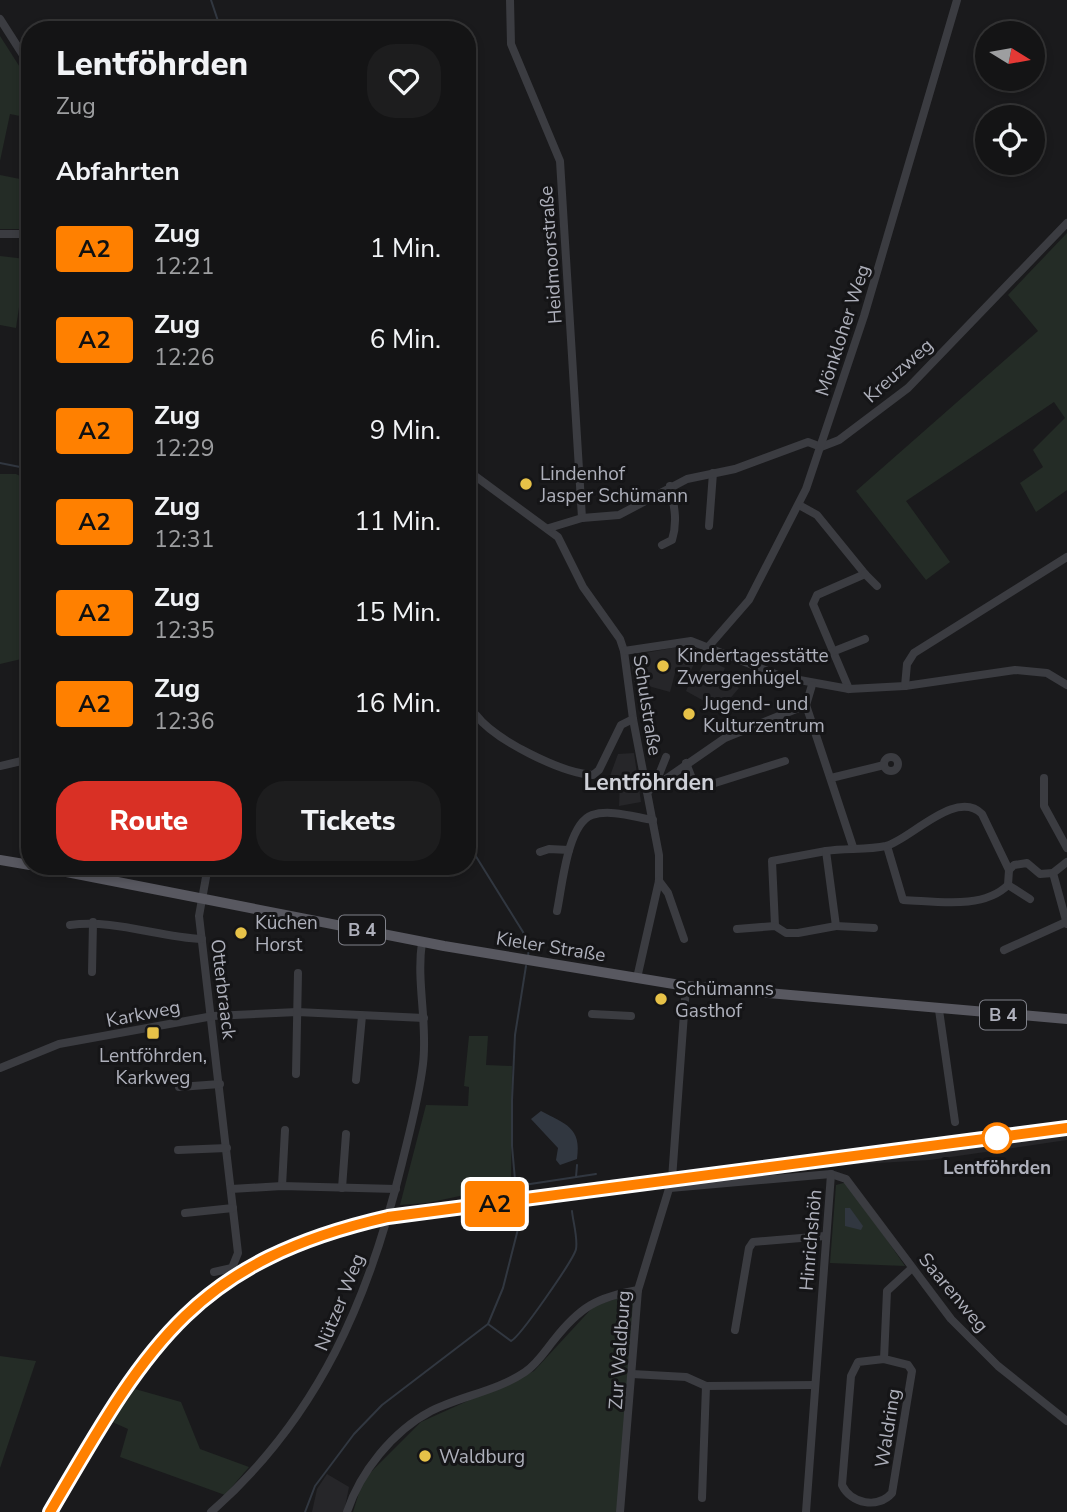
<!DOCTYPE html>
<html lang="de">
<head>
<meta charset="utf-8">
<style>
	body { margin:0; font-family:"Nunito Sans",sans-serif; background:#1d1d1e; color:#f1f3f6; height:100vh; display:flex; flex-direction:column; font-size:26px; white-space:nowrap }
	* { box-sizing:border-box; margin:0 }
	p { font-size:23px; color:#9d9ea0 }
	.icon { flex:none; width:38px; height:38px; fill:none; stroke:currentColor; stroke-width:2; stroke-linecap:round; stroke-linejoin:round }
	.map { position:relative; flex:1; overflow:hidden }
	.sheet { position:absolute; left:21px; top:21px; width:455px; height:854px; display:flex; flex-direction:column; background:#141415; border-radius:28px; box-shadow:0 4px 10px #0003,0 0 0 2px #333334 }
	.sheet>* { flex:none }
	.badge { padding:0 14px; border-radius:5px; font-size:24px; line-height:46px }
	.needle { width:46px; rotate:101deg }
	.tools { position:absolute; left:975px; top:21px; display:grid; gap:14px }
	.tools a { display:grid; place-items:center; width:70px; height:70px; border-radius:50%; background:#141415; box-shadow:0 4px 10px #0003,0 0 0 2px #333334; font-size:35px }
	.map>.badge { position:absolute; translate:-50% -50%; box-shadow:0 0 0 4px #fff }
	h2 { padding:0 35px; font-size:26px; line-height:63px }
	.round { display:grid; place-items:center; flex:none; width:74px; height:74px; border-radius:28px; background:#1d1d1e }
	.head { display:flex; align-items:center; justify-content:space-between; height:119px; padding:0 35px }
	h1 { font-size:33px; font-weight:800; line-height:52px }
	.button { display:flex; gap:14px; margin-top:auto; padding:14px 35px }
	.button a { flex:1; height:80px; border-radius:28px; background:#d93025; color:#fff; font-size:28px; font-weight:800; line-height:80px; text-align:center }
	.button a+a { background:#1d1d1e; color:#f1f3f6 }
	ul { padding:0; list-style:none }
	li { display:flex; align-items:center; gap:21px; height:91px; padding:0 35px }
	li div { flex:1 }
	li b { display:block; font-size:26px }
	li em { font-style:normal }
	li .badge { min-width:77px; font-weight:700; text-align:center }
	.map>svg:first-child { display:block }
	.built { fill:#262629 }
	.green { fill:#242c26 }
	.water { fill:#313740 }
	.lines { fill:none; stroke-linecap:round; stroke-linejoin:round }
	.stream { stroke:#313740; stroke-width:2 }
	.minor { stroke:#3b3c41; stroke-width:8 }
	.major { stroke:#585860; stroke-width:10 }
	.rail-casing { stroke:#52535a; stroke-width:4.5 }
	.rail { stroke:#151517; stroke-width:2; stroke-dasharray:5; stroke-linecap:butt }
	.line-casing { stroke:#fff; stroke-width:16 }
	.line { stroke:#ff8000; stroke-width:10 }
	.poi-dot { fill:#e7c248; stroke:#151517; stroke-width:2.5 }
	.stop-dot { fill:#fff; stroke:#ff8000; stroke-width:3.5 }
	.labels { text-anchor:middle; stroke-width:6; stroke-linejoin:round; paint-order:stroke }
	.shield { fill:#151517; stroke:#80828a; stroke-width:2 }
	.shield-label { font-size:18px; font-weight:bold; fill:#aeb0bb }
	.street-label { font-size:19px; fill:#aeb0bb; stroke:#151517 }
	.poi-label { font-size:19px; fill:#aeb0bb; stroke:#151517; text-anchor:start }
	.stop-label { font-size:19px; font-weight:bold; fill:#aeb0bb; stroke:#151517 }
	.quarter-label { font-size:23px; font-weight:bold; fill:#ced0d7; stroke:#151517 }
</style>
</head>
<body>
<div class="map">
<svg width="1067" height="1512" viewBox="0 0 1067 1512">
	<rect width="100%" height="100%" fill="#1a1a1c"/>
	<g class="built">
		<polygon points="683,646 696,648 696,659 688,677 675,673 670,692 634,682 631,659 634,655"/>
		<polygon points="706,659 725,668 720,679 739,688 721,709 710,704 708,707 704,705 704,701 686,691 694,673 698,674"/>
		<polygon points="634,753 641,802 619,806 620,782 610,776 618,754"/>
		<polygon points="1067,1123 1067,1140 930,1160 808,1167 678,1182 680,1174 733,1168 733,1164"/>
		<polygon points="327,1474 349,1487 344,1512 312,1512 317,1489"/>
	</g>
	<g class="green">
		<polygon points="0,36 30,83 30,118 10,114 0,161"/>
		<polygon points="0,175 30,181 30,229 0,229"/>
		<polygon points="1067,233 1067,490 1036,512 1020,483 1043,467 1033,450 1065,418 1054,402 906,501 950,562 926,580 856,491 1038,331 1008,295"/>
		<polygon points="0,256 26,259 16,328 0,325"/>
		<polygon points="0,474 16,474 30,481 30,657 0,664"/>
		<polygon points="469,1036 488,1036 486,1065 512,1066 511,1185 427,1203 400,1205 426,1105 468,1106 469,1087 464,1086"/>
		<polygon points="847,1182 905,1266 830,1263 836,1185"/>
		<polygon points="634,1293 627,1417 617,1512 353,1512 363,1480 421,1422 534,1371 594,1306"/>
		<polygon points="0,1356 36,1361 0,1468"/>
		<polygon points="128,1387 181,1402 200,1449 249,1467 225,1495 120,1457 128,1429 110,1421"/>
	</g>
	<g class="water">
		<path d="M541,1111C565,1124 582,1127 577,1159L560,1165L556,1160L558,1148L531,1119Z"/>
		<polygon points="845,1208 850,1208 863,1226 861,1230 845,1226"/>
	</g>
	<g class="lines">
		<g class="stream">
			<polyline points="211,0 221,30"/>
			<polyline points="0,463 30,469"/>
			<polyline points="467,842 523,932 529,946 528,957"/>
			<polyline points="517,1186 596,1174 576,1177 577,1165"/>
			<path d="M488,1324L511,1341C520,1337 574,1259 576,1249C578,1238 573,1222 572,1211"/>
			<polyline points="305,1512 315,1486 354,1434 382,1405 488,1324 503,1288 519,1225 512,1146 512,1100 515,1035 526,966"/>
		</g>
		<g class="minor">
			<polyline points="510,0 511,44 560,161 582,518"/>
			<polyline points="0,19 30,66"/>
			<polyline points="0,234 30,234"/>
			<polyline points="467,470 558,537 583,587 620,639 624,651 633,719 659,855 659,881 637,978"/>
			<polyline points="799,505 817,515 865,574 817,595 813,604 849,689"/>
			<polyline points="709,526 713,473"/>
			<polyline points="549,528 582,518 619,515 687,479 735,469 808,442 821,447 839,440 908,388 1067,223"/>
			<path d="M662,545L672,540C678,521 674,505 670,486"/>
			<polyline points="865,574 877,586"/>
			<polyline points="709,646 749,600 806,489 864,316 957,0"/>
			<polyline points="624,651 691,641 783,677 849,689 905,686 1015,670 1047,673 1067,685"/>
			<polyline points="832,652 865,639"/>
			<polyline points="812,685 806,705 853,847"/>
			<polyline points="905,686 907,664 914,653 1067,557"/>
			<path d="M476,715C495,740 561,773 593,775L599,770L621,725L633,719"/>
			<circle cx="891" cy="764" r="7"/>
			<polyline points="686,763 696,789 785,761"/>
			<polyline points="0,766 30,759"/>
			<polyline points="831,778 884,765"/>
			<polyline points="1044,778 1044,806 1067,848"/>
			<polyline points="654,787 666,757"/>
			<polyline points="647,792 725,738 806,705"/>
			<path d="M887,846L903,900C935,901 983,910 1008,885L1009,870L1014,865L1027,863L1040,874L1053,873"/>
			<polyline points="540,852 549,849 569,850"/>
			<polyline points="1067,862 1053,873 1067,924"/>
			<polyline points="208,866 199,916 238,1253 232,1268 214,1272"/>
			<polyline points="97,877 98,866"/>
			<polyline points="659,881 668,893 684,939"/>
			<polyline points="1008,885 1030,899"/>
			<path d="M557,911C562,888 567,824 592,815C610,809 634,817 653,820"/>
			<path d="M70,925C114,919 158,937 202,939"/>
			<polyline points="775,926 772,861 826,851"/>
			<polyline points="836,926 874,928"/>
			<path d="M737,929L775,926L786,933H798L836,926L826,851C845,848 867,850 886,846C910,840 956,788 982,814L1009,870"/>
			<polyline points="1004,950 1066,922"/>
			<polyline points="92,972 93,922"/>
			<polyline points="939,1010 955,1122"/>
			<polyline points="592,1014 631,1016"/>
			<polyline points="0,1068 59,1044 213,1016 297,1012 424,1018"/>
			<polyline points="296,1074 298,973"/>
			<polyline points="356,1080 362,1016"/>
			<polyline points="179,1087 220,1084"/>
			<polyline points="178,1150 227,1148"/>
			<polyline points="282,1186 285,1130"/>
			<polyline points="342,1188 346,1134"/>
			<polyline points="670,1188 831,1174 846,1179 951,1319 998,1366 1067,1421"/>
			<polyline points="231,1189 282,1186 396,1189"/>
			<polyline points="185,1213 233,1208"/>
			<polyline points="735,1330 749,1248 753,1242 825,1236"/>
			<path d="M884,1359L858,1362L851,1376L842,1485C851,1504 878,1509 892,1493L912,1371L908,1365L884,1359L887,1291L912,1268"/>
			<polyline points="632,1374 686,1377 706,1386 815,1385"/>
			<polyline points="702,1498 706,1386"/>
			<path d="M211,1512C319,1417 369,1299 402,1163C410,1130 419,1097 423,1064C428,1023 416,983 422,942"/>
			<path d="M347,1512C360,1472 393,1431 431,1411C461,1396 497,1391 525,1372C537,1364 545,1351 554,1340C580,1307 597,1297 638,1290"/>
			<polyline points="620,1512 638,1290 672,1179 686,986"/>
			<polyline points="806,1512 831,1174"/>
		</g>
		<g class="major">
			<polyline points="0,860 30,865"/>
			<polyline points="36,866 444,946 686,986 1067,1019"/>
		</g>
		<g class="rail-casing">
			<path id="rail" d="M50,1512C80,1460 108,1405 145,1357C207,1276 292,1239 388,1217L1067,1128"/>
		</g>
		<use href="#rail" class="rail"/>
	</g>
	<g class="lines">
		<g class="line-casing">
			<path id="line" d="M50,1512C146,1348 191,1262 388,1217L1067,1128"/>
		</g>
		<use href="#line" class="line"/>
	</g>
	<g class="poi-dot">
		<circle cx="526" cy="484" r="7"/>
		<circle cx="663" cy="666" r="7"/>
		<circle cx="689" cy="714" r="7"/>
		<circle cx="241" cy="933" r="7"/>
		<circle cx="661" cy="999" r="7"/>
		<rect x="146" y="1026" width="14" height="14" rx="3.5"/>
		<circle cx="425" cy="1456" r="7"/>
	</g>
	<circle class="stop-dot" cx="997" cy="1138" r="14"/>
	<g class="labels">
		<g class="shield">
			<rect x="339" y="915.5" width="46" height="29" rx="5"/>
			<rect x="980" y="1000.5" width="46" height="29" rx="5"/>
		</g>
		<g class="shield-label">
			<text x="362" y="936">B 4</text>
			<text x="1003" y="1021">B 4</text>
		</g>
		<g class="street-label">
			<text transform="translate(550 255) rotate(-94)" y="7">Heidmoorstraße</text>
			<text transform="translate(842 330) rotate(-72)" y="7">Mönkloher Weg</text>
			<text transform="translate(898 370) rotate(-42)" y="7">Kreuzweg</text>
			<text transform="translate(648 705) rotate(81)" y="7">Schulstraße</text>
			<text transform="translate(551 946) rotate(9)" y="7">Kieler Straße</text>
			<text transform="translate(224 989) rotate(83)" y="7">Otterbraack</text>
			<text transform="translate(143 1013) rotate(-11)" y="7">Karkweg</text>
			<text transform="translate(810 1240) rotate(-85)" y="7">Hinrichshöh</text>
			<text transform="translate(954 1292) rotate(50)" y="7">Saarenweg</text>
			<text transform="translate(339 1302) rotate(-68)" y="7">Nützer Weg</text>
			<text transform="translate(619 1350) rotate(-86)" y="7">Zur Waldburg</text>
			<text transform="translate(887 1428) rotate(-81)" y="7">Waldring</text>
		</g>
		<g class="poi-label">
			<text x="540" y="480">Lindenhof<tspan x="540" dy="22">Jasper Schümann</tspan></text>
			<text x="677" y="662">Kindertagesstätte<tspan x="677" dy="22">Zwergenhügel</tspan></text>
			<text x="703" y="710">Jugend- und<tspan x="703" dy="22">Kulturzentrum</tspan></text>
			<text x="255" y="929">Küchen<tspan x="255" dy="22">Horst</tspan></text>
			<text x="675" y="995">Schümanns<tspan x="675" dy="22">Gasthof</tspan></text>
			<text x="153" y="1062" text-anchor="middle">Lentföhrden,<tspan x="153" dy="22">Karkweg</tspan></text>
			<text x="439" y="1463">Waldburg</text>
		</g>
		<g class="stop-label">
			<text x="997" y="1174">Lentföhrden</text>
		</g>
		<g class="quarter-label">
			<text x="649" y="790">Lentföhrden</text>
		</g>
	</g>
</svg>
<div class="tools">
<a><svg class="needle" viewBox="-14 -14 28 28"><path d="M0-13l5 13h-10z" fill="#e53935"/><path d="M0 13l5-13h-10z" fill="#9d9ea0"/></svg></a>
<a><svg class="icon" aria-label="locate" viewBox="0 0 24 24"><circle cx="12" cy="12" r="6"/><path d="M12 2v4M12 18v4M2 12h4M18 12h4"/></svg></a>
</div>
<b class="badge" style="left:495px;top:1204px;background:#ff8000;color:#111">A2</b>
<section class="sheet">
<div class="head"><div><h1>Lentföhrden</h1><p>Zug</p></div><a class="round"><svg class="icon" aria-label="heart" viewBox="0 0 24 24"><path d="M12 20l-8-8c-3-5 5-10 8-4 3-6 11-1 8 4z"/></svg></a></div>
<h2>Abfahrten</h2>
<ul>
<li><span class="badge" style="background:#ff8000;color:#111">A2</span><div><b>Zug</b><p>12:21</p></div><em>1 Min.</em></li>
<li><span class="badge" style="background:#ff8000;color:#111">A2</span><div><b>Zug</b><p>12:26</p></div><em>6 Min.</em></li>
<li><span class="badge" style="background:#ff8000;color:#111">A2</span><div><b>Zug</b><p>12:29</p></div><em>9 Min.</em></li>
<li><span class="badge" style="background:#ff8000;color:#111">A2</span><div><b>Zug</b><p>12:31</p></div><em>11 Min.</em></li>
<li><span class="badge" style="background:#ff8000;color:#111">A2</span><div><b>Zug</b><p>12:35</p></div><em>15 Min.</em></li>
<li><span class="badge" style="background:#ff8000;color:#111">A2</span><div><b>Zug</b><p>12:36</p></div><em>16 Min.</em></li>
</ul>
<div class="button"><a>Route</a><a>Tickets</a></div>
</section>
</div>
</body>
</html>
